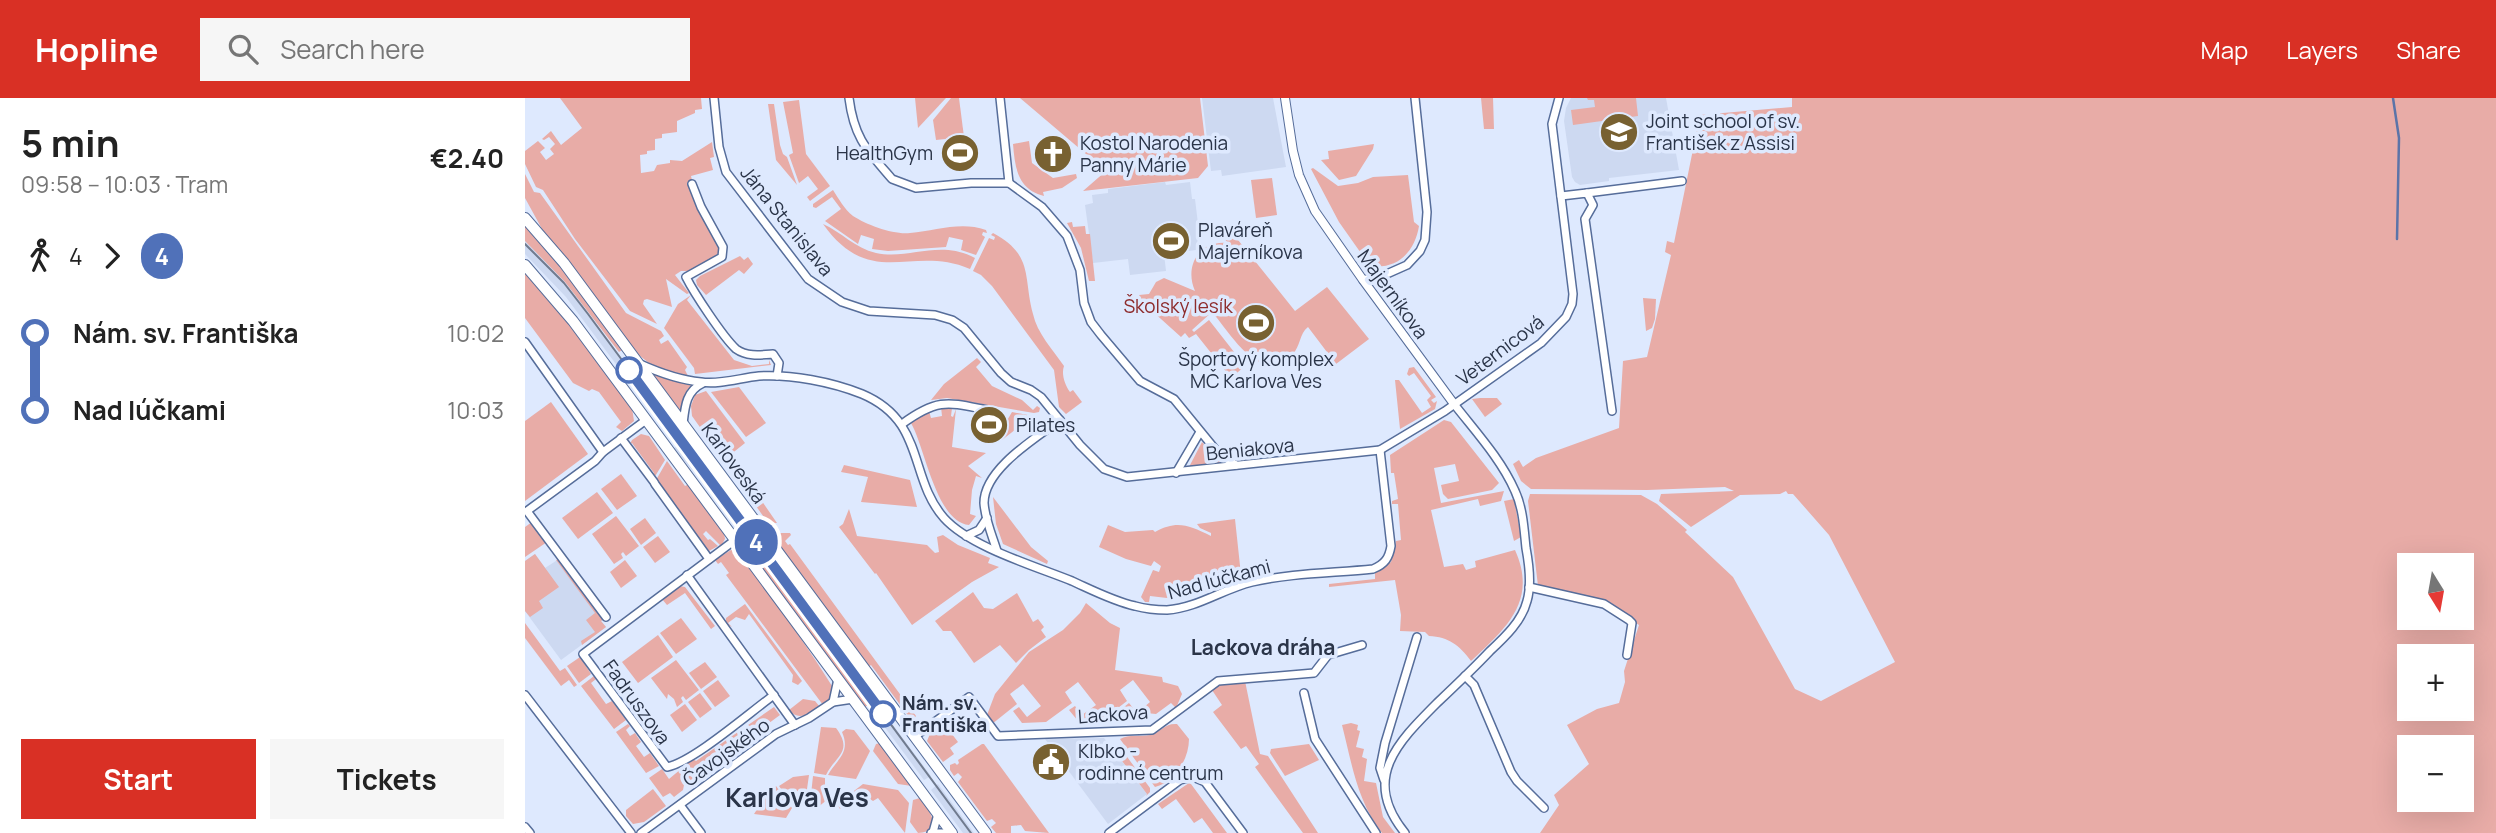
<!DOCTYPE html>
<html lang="en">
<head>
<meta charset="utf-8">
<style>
	body { margin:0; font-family:Manrope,sans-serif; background:#f6f6f6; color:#222; height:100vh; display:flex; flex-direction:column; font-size:26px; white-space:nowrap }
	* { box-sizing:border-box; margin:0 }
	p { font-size:23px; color:#767676 }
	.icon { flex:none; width:38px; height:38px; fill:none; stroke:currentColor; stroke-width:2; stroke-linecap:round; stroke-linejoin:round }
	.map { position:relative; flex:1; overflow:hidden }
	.details { display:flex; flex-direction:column; background:#fff; width:525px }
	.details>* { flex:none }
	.badge { padding:0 14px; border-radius:23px; font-size:24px; line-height:46px }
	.needle { width:46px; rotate:169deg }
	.tools { position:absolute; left:1872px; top:455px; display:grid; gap:14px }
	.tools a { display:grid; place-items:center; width:77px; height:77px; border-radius:0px; background:#fff; box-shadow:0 7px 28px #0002; font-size:35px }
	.map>.badge { position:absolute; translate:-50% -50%; box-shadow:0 0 0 4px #fff }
	.legs { display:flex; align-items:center; gap:10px; height:77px; padding:0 21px; font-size:23px }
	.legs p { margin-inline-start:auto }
	.head { display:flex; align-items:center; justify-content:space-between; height:119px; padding:0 21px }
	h1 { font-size:38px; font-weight:700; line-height:52px }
	.cta { display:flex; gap:14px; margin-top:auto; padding:14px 21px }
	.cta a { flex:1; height:80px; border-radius:0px; background:#d93025; color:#fff; font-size:28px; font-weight:700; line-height:80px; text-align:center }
	.cta a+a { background:#f6f6f6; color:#222 }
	ul { padding:0 21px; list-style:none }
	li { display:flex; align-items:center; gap:24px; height:77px; font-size:26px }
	li i { display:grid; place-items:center; width:10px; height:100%; margin:0 9px; background:currentColor }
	li i::after { content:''; width:18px; height:18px; margin:-9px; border:5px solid; border-radius:50%; background:#fff }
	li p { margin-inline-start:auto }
	li:first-child i { background:linear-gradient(#0000 50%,currentColor 0) }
	li:last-child i { background:linear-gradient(currentColor 50%,#0000 0) }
	header { display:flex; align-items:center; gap:42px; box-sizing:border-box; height:98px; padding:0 35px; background:#d93025; color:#fff }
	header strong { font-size:33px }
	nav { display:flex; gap:38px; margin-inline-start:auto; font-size:24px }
	.search { width:490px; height:63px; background:#f6f6f6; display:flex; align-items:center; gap:18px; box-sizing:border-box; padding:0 24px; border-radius:0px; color:#767676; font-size:26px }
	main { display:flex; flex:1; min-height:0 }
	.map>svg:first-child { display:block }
	.built { fill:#cdd9f1 }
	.green { fill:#e8aca7; fill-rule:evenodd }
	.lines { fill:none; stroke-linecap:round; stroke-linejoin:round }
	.stream { stroke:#5c74a8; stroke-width:2.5 }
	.minor-casing { stroke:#566d9a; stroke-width:10 }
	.tertiary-casing { stroke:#566d9a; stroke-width:10 }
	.secondary-casing { stroke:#566d9a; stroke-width:12 }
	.minor { stroke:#fff; stroke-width:7 }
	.tertiary { stroke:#fff; stroke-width:8 }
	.secondary { stroke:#fff; stroke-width:10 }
	.tram { stroke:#707b8f; stroke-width:2 }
	.line-1-casing { stroke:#fff; stroke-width:16 }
	.line-1 { stroke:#5071b9; stroke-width:10 }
	.stop-1-dot { fill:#fff; stroke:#5071b9; stroke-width:3.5 }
	.labels { text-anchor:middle; stroke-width:7; stroke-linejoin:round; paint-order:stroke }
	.poi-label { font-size:19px; fill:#2a3448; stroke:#dee9fe; text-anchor:start }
	.street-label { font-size:19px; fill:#2a3448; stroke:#dee9fe }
	.park-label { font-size:19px; fill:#8d2b2c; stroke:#dee9fe }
	.stop-label { font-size:19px; font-weight:bold; fill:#2a3448; stroke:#dee9fe; text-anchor:start }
	.neighbourhood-label { font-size:21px; font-weight:bold; fill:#2a3448; stroke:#dee9fe }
	.district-label { font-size:26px; font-weight:bold; fill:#2a3448; stroke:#dee9fe }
</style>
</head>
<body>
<header>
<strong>Hopline</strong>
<div class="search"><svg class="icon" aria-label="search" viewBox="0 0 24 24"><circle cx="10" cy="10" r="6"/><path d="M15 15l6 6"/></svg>Search here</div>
<nav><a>Map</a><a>Layers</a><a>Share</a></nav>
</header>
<main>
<section class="details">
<div class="head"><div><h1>5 min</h1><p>09:58 – 10:03 · Tram</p></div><b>€2.40</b></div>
<div class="legs"><svg class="icon" aria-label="walk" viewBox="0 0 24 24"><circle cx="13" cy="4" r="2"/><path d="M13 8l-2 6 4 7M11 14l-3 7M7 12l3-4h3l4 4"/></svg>4<svg class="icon" aria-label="forward" viewBox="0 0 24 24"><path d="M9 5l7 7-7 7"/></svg><b class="badge" style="background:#5071b9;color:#fff">4</b></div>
<ul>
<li><i style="color:#5071b9"></i><b>Nám. sv. Františka</b><p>10:02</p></li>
<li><i style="color:#5071b9"></i><b>Nad lúčkami</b><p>10:03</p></li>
</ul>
<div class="cta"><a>Start</a><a>Tickets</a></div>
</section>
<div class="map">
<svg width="1971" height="735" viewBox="0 0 1971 735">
	<rect width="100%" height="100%" fill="#dee9fe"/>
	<g class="built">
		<polygon points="677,0 748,0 761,69 697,78 696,72 686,73"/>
		<polygon points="1046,0 1141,0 1154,72 1084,80 1084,83 1055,87 1050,84 1047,79 1039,23 1041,10"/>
		<polygon points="640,84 641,87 665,84 667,101 670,101 674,134 671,152 639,156 641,173 605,177 603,161 568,165 560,107 568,105 567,97 583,95 583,91"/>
		<polygon points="0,143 40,184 152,335 146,340 41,199 0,156"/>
		<polygon points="159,343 218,423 210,428 173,378 148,351"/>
		<polygon points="239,449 351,602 343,607 230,454"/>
		<polygon points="10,456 20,470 34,461 79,521 76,523 81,529 36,562 0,513 0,463"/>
		<polygon points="353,607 406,678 399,682 347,612"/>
		<polygon points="579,640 622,696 583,726 520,641"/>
		<polygon points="413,686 449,735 438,735 406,692"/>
	</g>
	<g class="green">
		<polygon points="35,0 176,0 177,11 170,12 170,15 152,23 152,34 137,36 137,40 130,41 130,52 122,53 122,56 115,57 116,75 129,73 132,67 145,65 145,62 157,63 187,44 189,59 185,60 188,72 166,78 167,82 162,85 191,143 194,151 193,156 164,173 156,173 150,177 164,195 162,196 141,181 147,209 122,201 119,202 118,206 132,226 105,213 50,141 18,92 11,89 0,66 0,53 13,43 20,50 15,54 21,62 29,56 25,51 30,46 24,39 19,42 17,41 26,33 36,47 57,30"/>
		<polygon points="390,0 421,0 393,30"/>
		<polygon points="426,0 434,0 439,39 411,42 408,22"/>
		<polygon points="495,0 675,0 683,68 673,80 558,93 581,73"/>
		<polygon points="956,0 968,0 969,31 959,31"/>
		<polygon points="1062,0 1111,0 1113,18 1048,27 1046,12 1070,9 1069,2 1063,2"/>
		<path d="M1267,0H1971V735H1015L1034,707L1029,697L1064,666L1042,627L1072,611L1094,605L1100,584L1099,573L1114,527L1080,503L1013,488L1003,403L1005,396L1116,397L1132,406L1162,432L1160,434L1208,479L1270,591L1296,603L1370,564L1304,437L1268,396H1263L1261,393L1255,396L1215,397L1166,429L1134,403L1136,396L1209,393L1200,389L1122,392L1006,391L996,383L988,366L994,362L998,369L1011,360L1094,330L1098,263L1122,259L1146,157L1140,154L1142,143L1149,145L1175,17L1267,9ZM1885,467H1937V520H1885ZM1885,558H1937V611H1885ZM1885,649H1937V702H1885Z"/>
		<polygon points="274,2 281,56 305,88 285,103 282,99 293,91 283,78 274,85 264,57 268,55 258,4"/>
		<polygon points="243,6 249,6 255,47 258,56 262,59 272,87 251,62"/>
		<path d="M504,43L507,65L528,80L551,76L552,80L537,90L518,94L519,98C492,91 490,69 488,46Z"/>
		<polygon points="849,46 848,51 831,78 814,82 796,62 804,61 803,53"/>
		<path d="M788,70L813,88L833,85L848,79L883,77L889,124L894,128C890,153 873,172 845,168L814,124L786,71Z"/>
		<path d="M0,76L9,94L15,95L101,215L136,233L139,238L134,242L136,246L143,242L162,269L160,272L164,280C139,272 124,270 107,249L17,131L0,100Z"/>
		<polygon points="747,80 752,117 731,120 726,82"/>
		<path d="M308,92C314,101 319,111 328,118C342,127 369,137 385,135C411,133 435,123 461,132L462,135L458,134L457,137L460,139L451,157L436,152L438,142L424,139L421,149L363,153L347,151L349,141L336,137L333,146L300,123L316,111L307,99L291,110L288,109V106Z"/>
		<polygon points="547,124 548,129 560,128 561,136 565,136 570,183 564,183 556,150 542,125"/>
		<path d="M298,126C316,134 330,150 351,155C385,162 414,141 450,160L445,171C386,146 346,193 298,126Z"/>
		<polygon points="0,127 32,164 97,252 94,254 40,184 0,143"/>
		<path d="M701,127L770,213L802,189L844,241L811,266L783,229C774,236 776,248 767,257C735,290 705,234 687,214L667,232L669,234L684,222L720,268L706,280L671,236L664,240L660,235L656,239L616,203L614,197L624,196L631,184L639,180L670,193C659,168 674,142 703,145L693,133Z"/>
		<path d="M468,135C509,157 498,179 508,216C512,235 528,252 539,268C536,276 540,287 545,294L548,292L557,304L541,316L534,309L529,272L467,188L456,177L448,173L464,140L469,142L470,139L466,137Z"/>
		<polygon points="215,158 219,162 223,159 228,166 219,176 214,172 181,197 172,187 171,182 175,178"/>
		<polygon points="0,174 41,221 107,310 109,323 97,333 91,329 96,324 74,294 67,291 64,293 48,285 0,220"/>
		<polygon points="166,197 162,202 209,262 227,268 244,266 244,262 246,267 170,276 169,270 139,230 153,206"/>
		<polygon points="1118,200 1131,201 1130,221 1127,230 1121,233"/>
		<polygon points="452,260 456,264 451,269 467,288 497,302 508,312 512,308 515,310 514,314 509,315 422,300 406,302 419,286"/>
		<polygon points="889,269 911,299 906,302 909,305 912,303 910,311 875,331 870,282 874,282 897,315 906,309 902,302 906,298 889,275 884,278 882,276 884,270"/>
		<polygon points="125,274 157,285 170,286 162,292 156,316"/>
		<polygon points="214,289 241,325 221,339 186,294"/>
		<polygon points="181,293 220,345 205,357 252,425 243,425 167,318 166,308 170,297"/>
		<polygon points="955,300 972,300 977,306 960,319 947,301"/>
		<polygon points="26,304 63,356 0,403 0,323"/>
		<path d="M416,309L427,310L426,318L428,319L431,311L427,349L461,355L443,368L457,380L451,378L447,392L445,416L451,418L444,427C411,424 400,349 386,325L404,313L406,320L417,318Z"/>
		<polygon points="487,314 508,318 477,342 473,338"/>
		<path d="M919,322L926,324L974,385L967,392L923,401L918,396L916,387L934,383L930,366L909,370L916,405L979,393L976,403L955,408L953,401L906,412L919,469L938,466L941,472L951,469L950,463L990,452C1013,503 981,530 946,563C934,547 924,539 904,538L900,534L875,533L876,517L870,482L804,489V486L850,481V475L866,464L871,443L876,442L873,406H867V403L873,401L869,375H866L865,357Z"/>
		<polygon points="116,336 124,338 140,362 129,380 127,377 129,375 107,345 105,346 107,342"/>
		<polygon points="163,340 220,416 218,423 159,343"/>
		<polygon points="677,344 696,365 664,369"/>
		<polygon points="142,363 160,388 164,386 199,435 200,441 196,448 181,433 178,436 183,442 185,441 193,448 184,453 131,382"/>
		<polygon points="319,367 385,382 392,409 336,404 343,379 316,374"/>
		<polygon points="96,376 112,398 92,412 76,391"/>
		<polygon points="72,394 88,415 53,441 37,420"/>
		<polygon points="468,399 506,449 523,463 522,466 478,446 471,426"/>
		<polygon points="989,401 996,439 989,443 979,403"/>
		<polygon points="324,411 332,438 402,447 410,455 414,454 412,439 418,437 433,447 465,460 463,465 474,469 447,484 387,527 351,475 350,476 314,429 318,426"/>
		<polygon points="91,418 114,448 101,458 98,454 96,456 98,460 89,466 67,436"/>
		<polygon points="120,420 131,435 116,447 105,431"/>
		<path d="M710,421L716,477L681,494L679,490L642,500L625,498L624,504H620L616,499L628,472L634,474L636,468L629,463L626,468L601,461L574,449L583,427L600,434L628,432L630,434C652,422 663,427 686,438V435L675,430L672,426Z"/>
		<polygon points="7,424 22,444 0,459 0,429"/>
		<polygon points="256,435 265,435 266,437 260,443 263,447 265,446 391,618 387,623 346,567 343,569 252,444 252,438"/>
		<polygon points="133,438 145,454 130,465 118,449"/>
		<path d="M206,452L212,453C245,497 278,541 307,588L306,599L298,607L201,477L204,475L196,464L193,466L190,462Z"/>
		<polygon points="230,454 343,607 340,609 230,461"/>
		<polygon points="10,456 34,489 14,503 18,510 5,519 0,513 0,463"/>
		<polygon points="34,461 79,521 76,523 81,529 57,547 56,543 70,534 61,522 70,515 31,462"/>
		<polygon points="100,462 112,478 96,490 85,474"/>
		<polygon points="264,485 286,506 354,599 351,602"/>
		<polygon points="154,488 160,489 190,528 186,531 160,495 142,507 137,501"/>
		<polygon points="448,494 459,510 468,511 492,495 508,524 513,521 519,529 516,532 521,539 504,552 491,565 475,547 449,565 426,533 418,533 410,523"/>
		<polygon points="561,505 585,525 595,530 590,572 637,579 638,584 653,588 657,596 651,610 646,605 631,616 621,615 608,620 599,609 604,605 612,615 625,604 608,582 595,592 602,603 576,623 553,623 544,612 550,608 557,617 571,607 553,584 540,594 547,605 521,624 497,625 488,613 494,609 502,619 516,608 498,586 485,596 492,606 467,626 462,617 470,596 504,554 538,532 555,515"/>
		<polygon points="220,506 277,583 273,587 267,584 268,577 224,516 220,522 211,519 203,525 207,529 201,526 201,520"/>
		<polygon points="156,520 172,541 151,556 135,535"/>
		<polygon points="0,525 35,573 40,570 52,587 49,589 44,582 36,588 0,540"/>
		<polygon points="133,537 148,559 113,585 97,564"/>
		<polygon points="55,559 66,576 54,585 42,568"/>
		<polygon points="151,562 174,592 161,602 158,598 156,600 158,604 152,609 149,601 143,596 142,601 126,580"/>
		<polygon points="180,564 192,579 176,591 164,575"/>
		<polygon points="69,578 71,581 66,585 81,606 87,603 101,622 89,631 56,588"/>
		<polygon points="193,582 205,598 190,609 178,593"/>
		<polygon points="720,583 735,656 743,658 793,735 778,735 730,669 734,666 721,648 716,651 688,614 697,607 687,592 694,586"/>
		<polygon points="175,595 187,611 175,620 163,604"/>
		<path d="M278,601L290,603L295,609C284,615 274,624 264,612Z"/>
		<polygon points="160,606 172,622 157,634 145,617"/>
		<polygon points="249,609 255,617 159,687 158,692 149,699 145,695 138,699 124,680 137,671 144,681 168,661 171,663"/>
		<polygon points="416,625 420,627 433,644 425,650 429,656 418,664 402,643 407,631"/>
		<path d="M826,625L833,627L832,632L835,633L831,649L839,651L837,659L842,661L839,683L851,685L858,719L870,735H857C832,703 827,666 817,627Z"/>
		<polygon points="103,626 105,628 101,632 105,638 110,635 116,644 111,648 119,659 125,655 134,668 121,675 91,634"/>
		<path d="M652,626L664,641C664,661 650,684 630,689L595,641C604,636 615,639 625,637C636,634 640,625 652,626Z"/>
		<path d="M296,629L311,630C329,654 310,658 301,677L289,675Z"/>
		<path d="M321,631L329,632L345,653L331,681L303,677C312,661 326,655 317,634Z"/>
		<polygon points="355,645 387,688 373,686 348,653 351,646"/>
		<polygon points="457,646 459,646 524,735 500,733 496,727 486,728 486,735 471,735 466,729 471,725 467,721 462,723 433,684 437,679 433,675 429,678 425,672 425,667 430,665 432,667 434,665 433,662"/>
		<polygon points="784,646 794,662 760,678 745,655 746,651"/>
		<polygon points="597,652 625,690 625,694 621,698 622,696 591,655"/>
		<polygon points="284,677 280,705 269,708 271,705 266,697 262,699 254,688 268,679"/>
		<polygon points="288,678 300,680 300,691 303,701 292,710 285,706"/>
		<polygon points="664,685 666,686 702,735 688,735 677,720 669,725 651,701 637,711 633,706"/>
		<polygon points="338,686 373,692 384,705 380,735 353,700 348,703 342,699 342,695 338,695 337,698 328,702 325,700 324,703 319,704 315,711 312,706"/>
		<polygon points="251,688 267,710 261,720 229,716 243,695"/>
		<polygon points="128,691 141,708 119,724 108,726 101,718 101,712"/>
		<path d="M395,700C404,712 420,733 393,735L385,724L388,702Z"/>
	</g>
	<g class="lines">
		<polyline class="stream" points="1868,0 1874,40 1872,141"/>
		<g class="minor-casing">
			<g id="minor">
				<polyline points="189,0 194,49 201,74 283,181 317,204 344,213 410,217 427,222 439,230 476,275 486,284 506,292 516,299 555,347 579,371 602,379 855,352 920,313 1016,245 1041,219 1047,206 1048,196 1027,26 1034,0"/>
				<path d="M324,0C329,40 342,52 367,81L391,90L446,85H484L517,109L542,138L555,172L559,205L566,224L576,237L615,283L649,301L694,356L711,367"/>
				<polyline points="475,0 484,85"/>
				<path d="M167,86L176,109L198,149L197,159L161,179C169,195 198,239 211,251C222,259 236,257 248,256L254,265L252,278"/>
				<polyline points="1062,95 1157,83"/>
				<polyline points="1036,98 1062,95 1068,107 1060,121 1087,313"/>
				<polyline points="838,182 864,175 882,167 895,153 900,142 902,114 890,0"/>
				<polyline points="0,244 78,354"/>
				<path d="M115,266C135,275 154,282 176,284C194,287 215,280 234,278C266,276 307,284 337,296C401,323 383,379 419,420C445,449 510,468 547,483C567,492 588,503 610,508C621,511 632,512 642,512C672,510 698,491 727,484C766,475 809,475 848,471C860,466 864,460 866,448L855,352"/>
				<path d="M158,326C160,308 161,293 178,285"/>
				<path d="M377,326C415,298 425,305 467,313V317"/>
				<polyline points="96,340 129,384"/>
				<polyline points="651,375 675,334"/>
				<polyline points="130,386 184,461"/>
				<polyline points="441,438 454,432 462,420"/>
				<path d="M210,442L58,556L142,669C168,664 224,615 249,597"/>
				<path d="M472,453C467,437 460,421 459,405C459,371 511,340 535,322"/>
				<polyline points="162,477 270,627"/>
				<polyline points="1004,489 1079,506 1104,522 1107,525 1102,557"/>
				<polyline points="81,519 2,413 70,363 78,354 121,322"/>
				<polyline points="940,578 949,587 986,674 992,683 1019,710"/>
				<polyline points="779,595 790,641 851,735"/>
				<polyline points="0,597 106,735"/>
				<polyline points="308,604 313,581"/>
				<polyline points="389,639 444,599 473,638 627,632 693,583 789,575 803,557 837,547"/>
				<polyline points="859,682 855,670 860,645 892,539"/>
				<polyline points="155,707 176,735"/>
				<polyline points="0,729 5,735"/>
				<polyline points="408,734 413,716"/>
				<polyline points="116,735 251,636 284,620 308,604 328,601"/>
				<polyline points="406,735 421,735"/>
				<polyline points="584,735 655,682 668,679 680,684 718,735"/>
				<path d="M880,735C836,681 872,645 912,605C930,588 948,571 965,553C980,539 997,523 1002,503C1007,486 1004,466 1001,450C999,431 998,410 990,393C976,361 950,333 929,306"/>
			</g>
		</g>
		<g class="tertiary-casing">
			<polyline id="tertiary" points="760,0 768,53 774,77 790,113 838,182 929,306"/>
		</g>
		<g class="secondary-casing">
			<g id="secondary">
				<polyline points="0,120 39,165 461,735"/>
				<polyline points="0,167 48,223 427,735"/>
				<polyline points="210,442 238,434"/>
			</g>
		</g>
		<use href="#minor" class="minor"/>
		<use href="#tertiary" class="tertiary"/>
		<use href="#secondary" class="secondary"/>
		<polyline class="tram" points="0,146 39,185 63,216 446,735"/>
	</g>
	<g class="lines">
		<g class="line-1-casing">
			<polyline id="line-1" points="104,272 358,616"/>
		</g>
		<use href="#line-1" class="line-1"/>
	</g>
	<defs>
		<g id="school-disc" transform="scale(2.0125)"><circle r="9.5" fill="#786131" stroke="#dee9fe"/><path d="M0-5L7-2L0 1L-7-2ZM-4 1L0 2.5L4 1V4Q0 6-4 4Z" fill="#fff"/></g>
		<g id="stadium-disc" transform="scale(2.0125)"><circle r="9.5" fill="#786131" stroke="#dee9fe"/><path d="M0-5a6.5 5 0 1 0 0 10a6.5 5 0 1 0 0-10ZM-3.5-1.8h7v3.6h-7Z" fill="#fff"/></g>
		<g id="church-disc" transform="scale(2.0125)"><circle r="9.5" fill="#786131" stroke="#dee9fe"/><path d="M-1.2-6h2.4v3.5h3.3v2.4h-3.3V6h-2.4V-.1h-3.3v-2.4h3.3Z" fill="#fff"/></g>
		<g id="civic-disc" transform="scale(2.0125)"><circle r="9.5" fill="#786131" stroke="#dee9fe"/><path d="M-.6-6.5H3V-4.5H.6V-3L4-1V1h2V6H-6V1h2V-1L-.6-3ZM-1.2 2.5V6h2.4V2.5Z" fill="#fff"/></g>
	</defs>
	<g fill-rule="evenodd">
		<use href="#school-disc" x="1094" y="34"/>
		<use href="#stadium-disc" x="435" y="55"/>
		<use href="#church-disc" x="528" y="56"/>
		<use href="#stadium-disc" x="646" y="143"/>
		<use href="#stadium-disc" x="731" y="225"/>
		<use href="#stadium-disc" x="464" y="327"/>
		<use href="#civic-disc" x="526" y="664"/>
	</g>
	<g class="stop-1-dot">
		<circle cx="104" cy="272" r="12"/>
		<circle cx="358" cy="616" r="12"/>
	</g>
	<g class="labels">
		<g class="poi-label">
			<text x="1121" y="30">Joint school of sv.<tspan x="1121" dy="22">František z Assisi</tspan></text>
			<text x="555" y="52">Kostol Narodenia<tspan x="555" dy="22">Panny Márie</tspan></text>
			<text x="408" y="62" text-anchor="end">HealthGym</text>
			<text x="673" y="139">Plaváreň<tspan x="673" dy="22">Majerníkova</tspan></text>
			<text x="731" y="268" text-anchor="middle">Športový komplex<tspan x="731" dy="22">MČ Karlova Ves</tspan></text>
			<text x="491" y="334">Pilates</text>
			<text x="553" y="660">Klbko -<tspan x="553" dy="22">rodinné centrum</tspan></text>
		</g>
		<g class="street-label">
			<text transform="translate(262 123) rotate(51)" y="7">Jána Stanislava</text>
			<text transform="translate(868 196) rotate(54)" y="7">Majerníkova</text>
			<text transform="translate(975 252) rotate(-37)" y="7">Veternicová</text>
			<text transform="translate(725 351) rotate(-6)" y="7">Beniakova</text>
			<text transform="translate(209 365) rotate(54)" y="7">Karloveská</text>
			<text transform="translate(694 481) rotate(-15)" y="7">Nad lúčkami</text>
			<text transform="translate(112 604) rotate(54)" y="7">Fadruszova</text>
			<text transform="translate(588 616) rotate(-4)" y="7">Lackova</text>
			<text transform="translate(201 654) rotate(-36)" y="7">Čavojského</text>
		</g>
		<g class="park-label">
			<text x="653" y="215">Školský lesík</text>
		</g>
		<g class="stop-label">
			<text x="377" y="612">Nám. sv.<tspan x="377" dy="22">Františka</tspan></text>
		</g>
		<g class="neighbourhood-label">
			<text x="738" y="557">Lackova dráha</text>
		</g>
		<g class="district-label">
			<text x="272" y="709">Karlova Ves</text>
		</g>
	</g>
</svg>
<div class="tools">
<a><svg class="needle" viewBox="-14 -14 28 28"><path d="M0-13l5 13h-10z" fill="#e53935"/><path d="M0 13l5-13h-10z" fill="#767676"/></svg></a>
<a>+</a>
<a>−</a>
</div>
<b class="badge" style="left:231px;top:444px;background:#5071b9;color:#fff">4</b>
</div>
</main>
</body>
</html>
